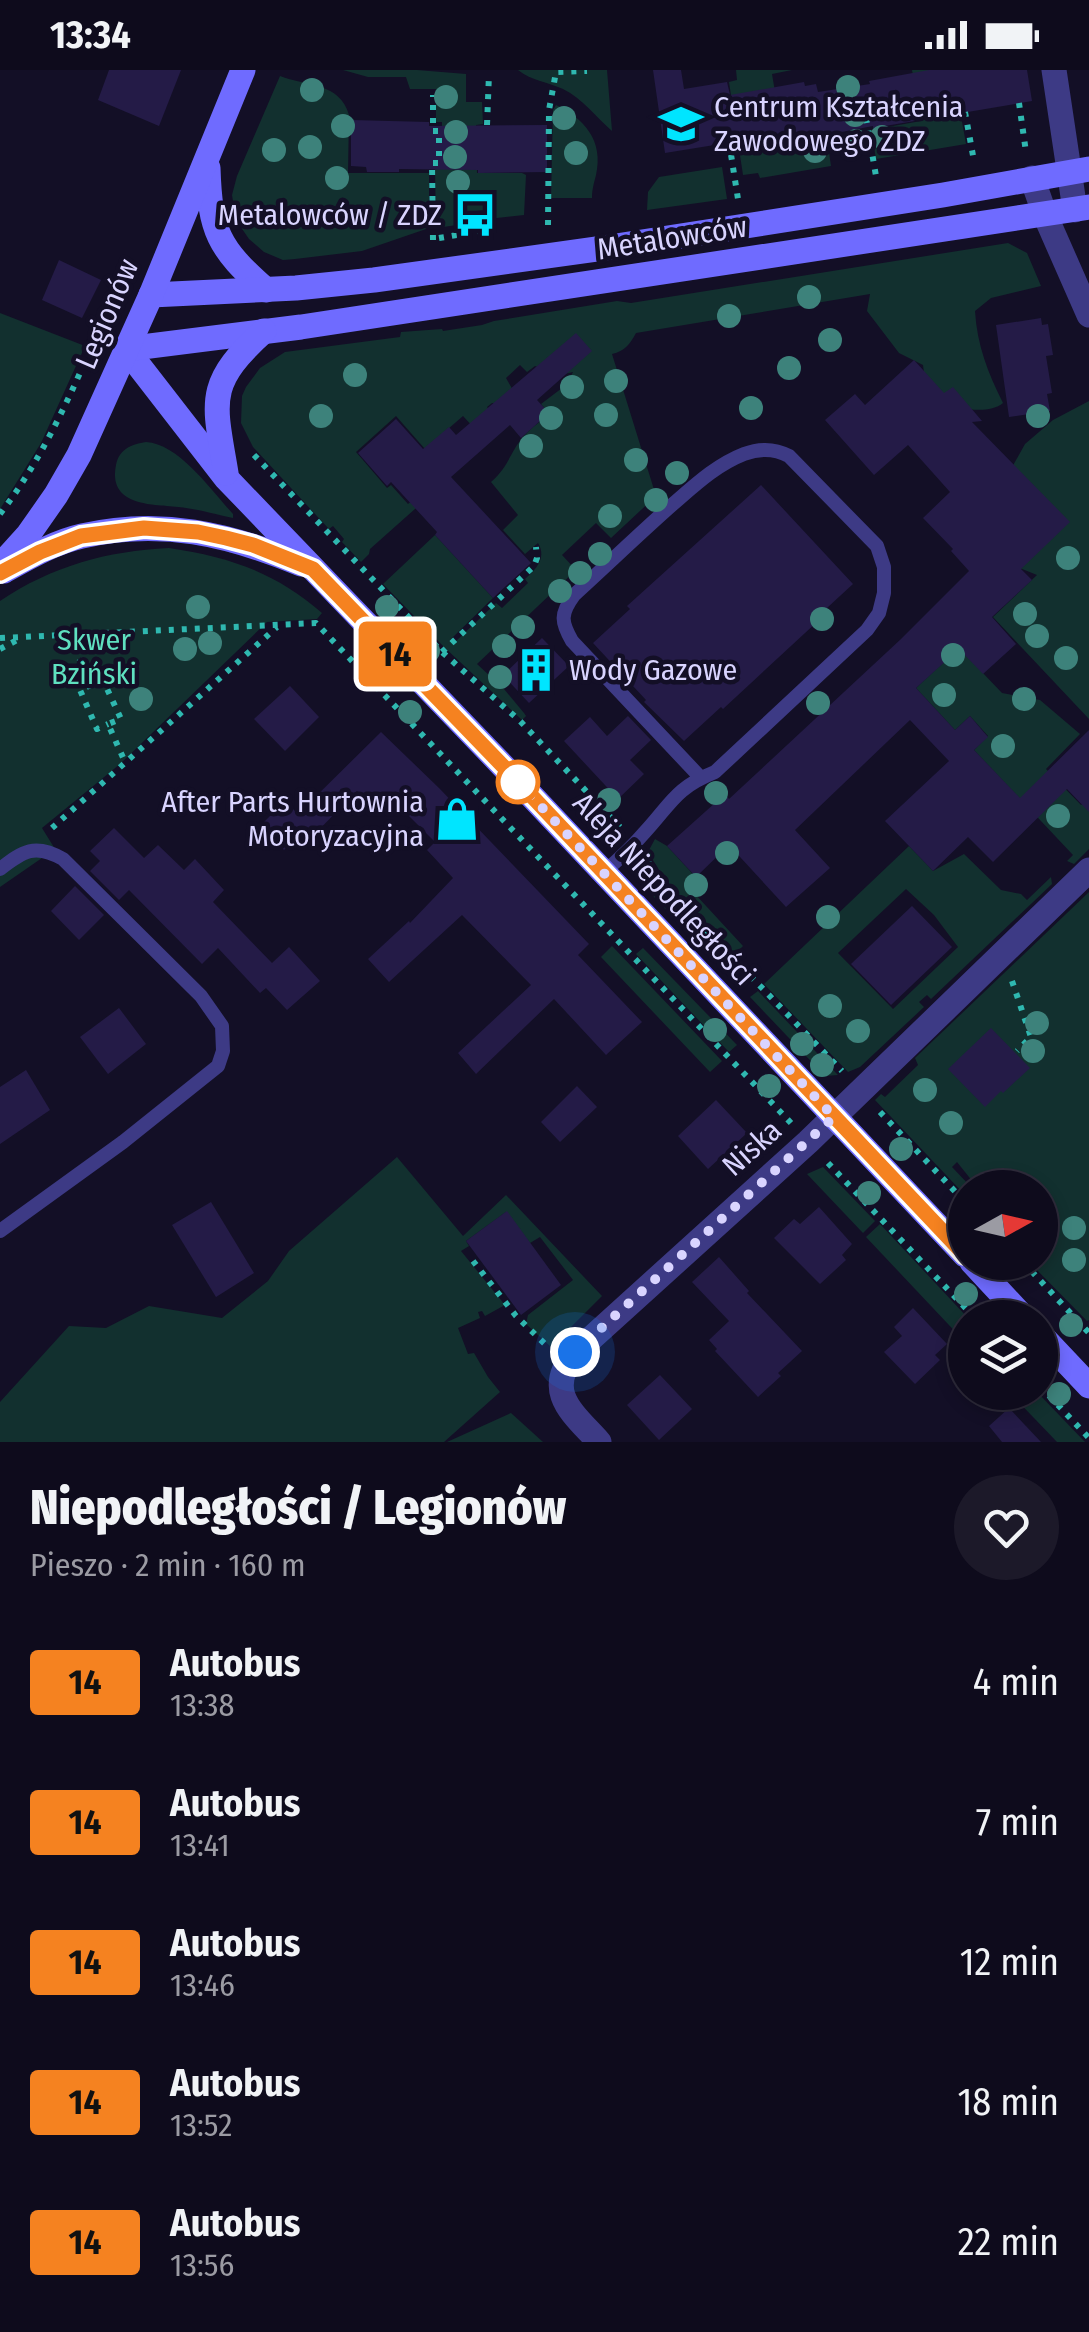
<!DOCTYPE html>
<html lang="pl">
<head>
<meta charset="utf-8">
<style>
	body { margin:0; font-family:"Fira Sans Condensed",sans-serif; background:#1c1929; color:#f1f3f6; height:100vh; display:flex; flex-direction:column; font-size:38px; white-space:nowrap }
	* { box-sizing:border-box; margin:0 }
	p { font-size:32px; color:#9b9ba3 }
	.icon { flex:none; width:55px; height:55px; fill:none; stroke:currentColor; stroke-width:2; stroke-linecap:round; stroke-linejoin:round }
	.map { position:relative; height:1372px; overflow:hidden }
	.panel { display:flex; flex-direction:column; background:#0e0b1c; flex:1 }
	.panel>* { flex:none }
	.badge { padding:0 20px; border-radius:8px; font-size:35px; line-height:65px }
	.needle { width:65px; rotate:82deg }
	.buttons { position:absolute; left:948px; top:1100px; display:grid; gap:20px }
	.buttons a { display:grid; place-items:center; width:110px; height:110px; border-radius:50%; background:#0e0b1c; box-shadow:0 5px 15px #0003,0 0 0 2px #2e2b3b; font-size:50px }
	.you { position:absolute; width:50px; height:50px; margin:-25px; border:8px solid #fff; border-radius:50%; background:#1a73e8; box-shadow:0 0 0 15px #1a73e833 }
	.map>.badge { position:absolute; translate:-50% -50%; box-shadow:0 0 0 5px #fff }
	.round { display:grid; place-items:center; flex:none; width:105px; height:105px; border-radius:52px; background:#1c1929 }
	.overview { display:flex; align-items:center; justify-content:space-between; height:170px; padding:0 30px }
	h1 { font-size:48px; font-weight:800; line-height:75px }
	ul { padding:0; list-style:none }
	li { display:flex; align-items:center; gap:30px; height:140px; padding:0 30px }
	li div { flex:1 }
	li b { display:block; font-size:38px }
	li em { font-style:normal }
	li .badge { min-width:110px; font-weight:700; text-align:center }
	.status { display:flex; justify-content:space-between; align-items:center; height:70px; padding:0 50px; background:#0e0b1c; direction:ltr }
	.status svg { height:28px; fill:currentColor }
	.map>svg:first-child { display:block }
	.green { fill:#12302f; fill-rule:evenodd }
	.building { fill:#241b47 }
	.lines { fill:none; stroke-linecap:round; stroke-linejoin:round }
	.path { stroke:#2fb8b0; stroke-width:6; stroke-dasharray:5 8; stroke-linecap:butt }
	.lane { stroke:#3d3a85; stroke-width:14 }
	.street { stroke:#3d3a85; stroke-width:25 }
	.secondary { stroke:#6f6bff; stroke-width:25 }
	.tree { fill:#3d827b }
	.line-casing { stroke:#fff; stroke-width:22 }
	.line { stroke:#f58220; stroke-width:15 }
	.walk { stroke:#d9d4ff; stroke-width:10; stroke-dasharray:0 18 }
	.stop-dot { fill:#fff; stroke:#f58220; stroke-width:5 }
	.labels { text-anchor:middle; stroke-width:9; stroke-linejoin:round; paint-order:stroke }
	.poi-label { font-size:30px; fill:#d9d4ff; stroke:#130f26; text-anchor:start }
	.street-label { font-size:30px; fill:#d9d4ff; stroke:#130f26 }
	.park-label { font-size:30px; fill:#5fe0c0; stroke:#130f26 }
</style>
</head>
<body>
<div class="status"><b>13:34</b><svg viewBox="0 0 49 12"><path d="M0 12V9h3v3zM5 12V6h3v6zM10 12V3h3v9zM15 12V0h3v12zM26 1h20v11H26zM47 4h2v5h-2z"/></svg></div>
<div class="map">
<svg width="1089" height="1372" viewBox="0 0 1089 1372">
	<rect width="100%" height="100%" fill="#130f26"/>
	<g class="green">
		<polygon points="343,0 417,0 466,4 466,32 482,32 483,54 476,55 477,103 522,103 526,105 524,145 488,149 486,140 457,143 457,155 436,158 435,96 442,96 442,52 436,52 436,19 410,19 406,7 368,7"/>
		<path d="M518,0H607L612,61C596,47 583,29 563,19C548,12 532,11 518,0Z"/>
		<polygon points="736,0 792,0 772,4 784,75 827,68 831,96 760,108 758,103 743,105 729,12 737,10"/>
		<polygon points="912,0 958,0 951,16 956,46 961,46 966,74 876,89 871,60 921,51"/>
		<path d="M280,6C305,16 340,12 349,45L348,103H429V158L362,181L295,189L283,190L264,182L249,169L236,150L232,125L237,106Z"/>
		<path d="M556,35C584,48 604,71 596,105C594,113 592,119 592,128H551L553,40Z"/>
		<polygon points="722,97 727,129 647,140 648,122 659,107"/>
		<path d="M1008,173L1027,183L1041,216L991,228L975,241C977,275 988,303 1003,333C990,344 961,340 946,333C939,329 932,321 926,317L923,295L899,283L867,241L870,224L636,263C630,274 625,281 612,284L656,426L611,468L596,453L562,485L576,500L477,594L504,619L524,643L526,646L522,650L443,576L383,514L435,465L493,528L452,568L455,572L496,533L502,538L528,513L525,509C536,499 547,488 538,473L525,484L503,460L518,445L491,412C510,395 509,383 524,366C531,358 541,351 549,344L541,334L566,315L573,302L560,305L535,296L527,302L520,295L506,308L514,322L504,333H492L487,337L505,358L488,373L463,346L425,379L396,346L356,382L387,418L391,415L408,434L437,409L443,414L370,479L369,484L361,492L342,472L344,469L333,456L329,459L253,377L241,353L242,326L246,317L260,298L285,282L400,267L401,262L442,259L443,261L482,255L494,251L617,231L631,233Z"/>
		<polygon points="0,243 85,276 41,373 0,439"/>
		<polygon points="1089,331 1089,649 993,547 1037,505 1012,495 1010,401 1025,374 1053,350"/>
		<path d="M146,372C179,374 211,420 233,444V448C218,445 202,440 186,438C158,434 107,439 116,395C119,379 132,374 146,372Z"/>
		<path d="M169,478C229,487 275,502 322,543L317,549L267,552L120,694L42,758L55,779L0,817V531C52,496 107,481 169,478Z"/>
		<polygon points="959,578 1002,623 1040,630 1080,664 1046,699 1081,735 1089,728 1089,779 1074,794 1067,791 1073,785 974,680 988,666 970,646 955,660 916,618"/>
		<polygon points="655,769 667,776 703,815 695,824 743,876 735,884 666,811 648,782"/>
		<path d="M909,776L933,801L964,784L1001,820L1021,824L1027,830L1051,807L1052,814L931,929L927,925L919,932L924,937L860,997L848,1002L764,914ZM906,819L934,845L958,877L893,939L838,883Z"/>
		<polygon points="645,794 660,818 731,891 722,899 654,827 644,808"/>
		<polygon points="1089,822 1089,1250 1087,1251 1030,1193 1040,1192 1040,1118 977,1117 957,1092 952,1097 971,1117 965,1118 965,1125 875,1030 881,1024 885,1027 918,995 915,988"/>
		<polygon points="612,876 722,991 710,1002 601,887"/>
		<polygon points="643,878 737,975 729,982 636,884"/>
		<polygon points="758,921 838,1005 825,1006 750,927"/>
		<polygon points="397,1087 463,1166 506,1125 602,1226 551,1277 526,1254 528,1245 573,1210 540,1167 530,1173 506,1142 466,1171 469,1176 461,1181 505,1235 485,1246 482,1241 478,1242 480,1248 458,1258 468,1284 474,1283 488,1307 500,1322 444,1372 0,1372 0,1332 69,1256 106,1258 149,1236 222,1248 268,1211 289,1181"/>
		<polygon points="823,1097 875,1151 863,1163 807,1104"/>
		<polygon points="880,1154 967,1247 965,1272 866,1167"/>
		<polygon points="1010,1323 1038,1323 1085,1372 1057,1372"/>
		<polygon points="511,1343 543,1372 447,1372"/>
	</g>
	<g class="building">
		<polygon points="109,0 181,0 159,56 98,30"/>
		<polygon points="653,0 681,0 684,19 727,12 730,25 804,12 805,16 816,14 818,22 870,14 869,11 929,0 1027,0 1032,31 873,58 873,56 784,73 782,64 665,83"/>
		<polygon points="351,50 429,52 429,56 547,55 547,102 478,103 478,100 399,99 399,102 367,102 366,97 351,96"/>
		<polygon points="59,190 101,210 82,248 42,230"/>
		<polygon points="1041,248 1042,255 1048,254 1053,285 1046,286 1052,323 1047,324 1050,341 1009,347 996,255"/>
		<polygon points="576,263 592,281 537,330 549,343 521,368 510,355 451,407 531,493 493,528 435,465 437,462 391,412 387,416 358,383 396,349 423,379 449,357 456,365"/>
		<polygon points="914,290 944,323 953,317 982,351 972,352 1070,452 1021,499 1032,510 992,547 1016,574 983,604 959,579 916,618 955,660 970,646 988,667 974,680 1020,728 1089,660 1089,742 1067,719 993,792 968,767 933,801 885,751 949,691 910,650 795,760 830,798 786,837 729,775 696,807 667,776 725,724 729,729 901,569 969,501 951,481 953,479 923,448 950,422 908,375 874,405 825,350 855,324 865,335"/>
		<polygon points="761,415 853,514 815,549 818,551 723,639 721,637 684,671 644,632 646,630 593,573 630,539 627,536"/>
		<polygon points="542,568 569,596 529,633 503,605"/>
		<polygon points="290,616 319,647 285,681 254,649"/>
		<polygon points="628,646 651,670 630,690 644,704 618,729 564,671 590,647 607,666"/>
		<polygon points="381,662 439,718 589,874 578,885 642,952 606,985 554,929 476,1004 458,983 531,915 462,845 389,912 368,889 409,851 410,853 453,808 427,780 435,772 396,733 383,746 357,721 300,779 293,771 284,780 261,755 285,731 298,744"/>
		<polygon points="114,758 144,788 158,775 184,800 195,789 224,820 213,832 272,893 289,877 320,911 287,940 266,918 260,923 218,878 202,894 129,820 119,830 90,801 100,791 90,781"/>
		<polygon points="75,816 104,845 79,870 51,841"/>
		<polygon points="912,836 952,877 891,935 851,894"/>
		<polygon points="119,938 146,974 108,1004 80,967"/>
		<polygon points="991,958 1030,998 1003,1023 1001,1021 985,1037 948,999"/>
		<polygon points="26,1000 50,1040 0,1074 0,1017"/>
		<polygon points="577,1016 597,1037 560,1072 541,1052"/>
		<polygon points="716,1030 747,1063 708,1099 678,1066"/>
		<polygon points="211,1132 254,1203 216,1227 172,1155"/>
		<polygon points="819,1137 852,1174 842,1185 846,1190 820,1214 774,1168 794,1149 800,1154"/>
		<polygon points="507,1141 561,1215 521,1245 466,1171"/>
		<polygon points="719,1187 749,1221 747,1223 802,1281 778,1303 781,1306 758,1327 715,1281 717,1279 709,1270 729,1251 692,1212"/>
		<polygon points="913,1238 947,1274 935,1285 940,1290 915,1314 884,1282 902,1266 894,1257"/>
		<polygon points="660,1305 692,1339 659,1370 627,1335"/>
		<polygon points="1009,1338 1041,1372 1002,1372 989,1356"/>
	</g>
	<g class="lines">
		<g class="path">
			<polyline points="1019,33 1026,82"/>
			<polyline points="965,42 974,91"/>
			<polyline points="866,48 876,106"/>
			<polyline points="487,55 489,4"/>
			<polyline points="729,72 738,129"/>
			<polyline points="548,155 549,40 556,2 587,1"/>
			<polyline points="439,168 481,161"/>
			<polyline points="433,170 432,93 439,93 439,61 433,61 433,25"/>
			<polyline points="254,385 442,582 520,651 620,757"/>
			<path d="M0,444C58,369 90,276 129,191"/>
			<polyline points="69,565 91,615 103,610 121,649 108,654 125,692"/>
			<polyline points="0,568 316,553 791,1053"/>
			<polyline points="0,579 21,568"/>
			<polyline points="442,582 534,496 537,488 536,477"/>
			<polyline points="91,615 80,620 97,659 108,654"/>
			<polyline points="52,758 277,557"/>
			<polyline points="647,790 660,812 842,1001"/>
			<polyline points="1012,911 1031,967 1017,981"/>
			<polyline points="880,1042 965,1132"/>
			<polyline points="828,1093 975,1248"/>
			<polyline points="473,1191 516,1246 546,1275"/>
			<polyline points="1023,1192 1089,1263"/>
			<polyline points="1040,1316 1089,1368"/>
		</g>
		<g class="lane">
			<path d="M0,799C23,781 35,773 63,789L201,926L222,956L223,981L218,996L123,1072L0,1161"/>
			<path d="M604,802C618,790 632,777 644,763C671,734 675,718 715,702L867,560L879,543L884,523V497L877,476L789,386C774,378 760,378 744,384C716,395 695,415 673,434C639,464 607,495 574,525C560,544 561,552 572,571L701,708"/>
		</g>
		<g class="street">
			<polyline points="1054,0 1075,140"/>
			<polyline points="1032,108 1045,145 1089,245"/>
			<path d="M599,1372C573,1343 543,1322 575,1283L808,1072L1089,800"/>
		</g>
		<g class="secondary">
			<path d="M208,98C210,161 218,178 266,220"/>
			<polyline points="151,225 296,218 374,210 611,177 943,125 1089,99"/>
			<polyline points="126,279 226,408 526,720 965,1185"/>
			<polyline points="126,279 301,257 1089,137"/>
			<path d="M226,403C214,331 205,314 264,261"/>
			<polyline points="0,496 28,465 56,425 79,385 151,225 243,0"/>
			<path d="M4,501C29,487 55,472 82,466C161,448 228,464 301,494"/>
			<polyline points="972,1192 1024,1248"/>
			<polyline points="1040,1264 1089,1316"/>
		</g>
	</g>
	<g class="tree">
		<circle cx="848" cy="17" r="12"/>
		<circle cx="312" cy="20" r="12"/>
		<circle cx="446" cy="27" r="12"/>
		<circle cx="855" cy="45" r="12"/>
		<circle cx="564" cy="48" r="12"/>
		<circle cx="343" cy="56" r="12"/>
		<circle cx="456" cy="62" r="12"/>
		<circle cx="882" cy="67" r="12"/>
		<circle cx="856" cy="71" r="12"/>
		<circle cx="310" cy="77" r="12"/>
		<circle cx="274" cy="80" r="12"/>
		<circle cx="815" cy="81" r="12"/>
		<circle cx="576" cy="83" r="12"/>
		<circle cx="455" cy="87" r="12"/>
		<circle cx="337" cy="108" r="12"/>
		<circle cx="458" cy="112" r="12"/>
		<circle cx="809" cy="227" r="12"/>
		<circle cx="729" cy="246" r="12"/>
		<circle cx="830" cy="270" r="12"/>
		<circle cx="789" cy="298" r="12"/>
		<circle cx="355" cy="305" r="12"/>
		<circle cx="616" cy="311" r="12"/>
		<circle cx="572" cy="317" r="12"/>
		<circle cx="751" cy="338" r="12"/>
		<circle cx="606" cy="345" r="12"/>
		<circle cx="321" cy="346" r="12"/>
		<circle cx="1038" cy="346" r="12"/>
		<circle cx="551" cy="348" r="12"/>
		<circle cx="531" cy="376" r="12"/>
		<circle cx="636" cy="390" r="12"/>
		<circle cx="677" cy="403" r="12"/>
		<circle cx="656" cy="430" r="12"/>
		<circle cx="610" cy="446" r="12"/>
		<circle cx="600" cy="484" r="12"/>
		<circle cx="1068" cy="488" r="12"/>
		<circle cx="580" cy="503" r="12"/>
		<circle cx="560" cy="521" r="12"/>
		<circle cx="198" cy="537" r="12"/>
		<circle cx="387" cy="537" r="12"/>
		<circle cx="1025" cy="544" r="12"/>
		<circle cx="822" cy="549" r="12"/>
		<circle cx="523" cy="557" r="12"/>
		<circle cx="1037" cy="566" r="12"/>
		<circle cx="210" cy="573" r="12"/>
		<circle cx="504" cy="576" r="12"/>
		<circle cx="185" cy="579" r="12"/>
		<circle cx="428" cy="581" r="12"/>
		<circle cx="953" cy="585" r="12"/>
		<circle cx="1066" cy="588" r="12"/>
		<circle cx="500" cy="607" r="12"/>
		<circle cx="944" cy="625" r="12"/>
		<circle cx="141" cy="629" r="12"/>
		<circle cx="1024" cy="629" r="12"/>
		<circle cx="818" cy="633" r="12"/>
		<circle cx="410" cy="642" r="12"/>
		<circle cx="1003" cy="676" r="12"/>
		<circle cx="716" cy="723" r="12"/>
		<circle cx="609" cy="730" r="12"/>
		<circle cx="1058" cy="746" r="12"/>
		<circle cx="727" cy="783" r="12"/>
		<circle cx="696" cy="815" r="12"/>
		<circle cx="828" cy="847" r="12"/>
		<circle cx="830" cy="936" r="12"/>
		<circle cx="1037" cy="953" r="12"/>
		<circle cx="715" cy="960" r="12"/>
		<circle cx="858" cy="961" r="12"/>
		<circle cx="802" cy="974" r="12"/>
		<circle cx="1033" cy="981" r="12"/>
		<circle cx="822" cy="995" r="12"/>
		<circle cx="769" cy="1016" r="12"/>
		<circle cx="925" cy="1020" r="12"/>
		<circle cx="951" cy="1053" r="12"/>
		<circle cx="901" cy="1079" r="12"/>
		<circle cx="869" cy="1123" r="12"/>
		<circle cx="1074" cy="1158" r="12"/>
		<circle cx="1074" cy="1190" r="12"/>
		<circle cx="966" cy="1224" r="12"/>
		<circle cx="1071" cy="1255" r="12"/>
		<circle cx="1059" cy="1324" r="12"/>
	</g>
	<g class="lines">
		<g class="line-casing">
			<polyline id="line" points="0,503 40,482 81,466 144,458 198,462 226,468 253,475 313,499 526,720 965,1185"/>
		</g>
		<use href="#line" class="line"/>
		<polyline class="walk" points="518,712 834,1047 575,1282"/>
	</g>
	<defs>
		<g id="school-bare" transform="scale(3.45)"><path d="M0-5L7-2L0 1L-7-2ZM-4 1L0 2.5L4 1V4Q0 6-4 4Z" fill="#00e5ff" stroke="#130f26" stroke-width="2.5" paint-order="stroke"/></g>
		<g id="bus-bare" transform="scale(3.45)"><path d="M-5-6H5V4H4V6H2V4H-2V6H-4V4H-5ZM-3.5-4V0h7V-4ZM-3.5 1.2v1.5H-2V1.2ZM2 1.2v1.5H3.5V1.2Z" fill="#00e5ff" stroke="#130f26" stroke-width="2.5" paint-order="stroke"/></g>
		<g id="building-bare" transform="scale(3.45)"><path d="M-4-6H4V6H1V3H-1V6H-4ZM-2.5-4.3h1.7v1.8h-1.7ZM.8-4.3h1.7v1.8H.8ZM-2.5-1h1.7V.8h-1.7ZM.8-1h1.7V.8H.8Z" fill="#00e5ff" stroke="#130f26" stroke-width="2.5" paint-order="stroke"/></g>
		<g id="shop-bare" transform="scale(3.45)"><path d="M-5-2.5h2.3a2.7 3.5 0 0 1 5.4 0H5L5.5 6h-11ZM-1.5-2.5h3a1.5 2.3 0 0 0-3 0Z" fill="#00e5ff" stroke="#130f26" stroke-width="2.5" paint-order="stroke"/></g>
	</defs>
	<g fill-rule="evenodd">
		<use href="#school-bare" x="681" y="54"/>
		<use href="#bus-bare" x="475" y="145"/>
		<use href="#building-bare" x="536" y="600"/>
		<use href="#shop-bare" x="457" y="749"/>
	</g>
	<circle class="stop-dot" cx="518" cy="712" r="20"/>
	<g class="labels">
		<g class="poi-label">
			<text x="714" y="47">Centrum Kształcenia<tspan x="714" dy="34">Zawodowego ZDZ</tspan></text>
			<text x="442" y="155" text-anchor="end">Metalowców / ZDZ</text>
			<text x="569" y="610">Wody Gazowe</text>
			<text x="424" y="742" text-anchor="end">After Parts Hurtownia<tspan x="424" dy="34">Motoryzacyjna</tspan></text>
		</g>
		<g class="street-label">
			<text transform="translate(672 168) rotate(-9)" y="10">Metalowców</text>
			<text transform="translate(107 244) rotate(-67)" y="10">Legionów</text>
			<text transform="translate(664 819) rotate(47)" y="10">Aleja Niepodległości</text>
			<text transform="translate(752 1078) rotate(-42)" y="10">Niska</text>
		</g>
		<g class="park-label">
			<text x="94" y="580">Skwer<tspan x="94" dy="34">Bziński</tspan></text>
		</g>
	</g>
</svg>
<div class="buttons">
<a><svg class="needle" viewBox="-14 -14 28 28"><path d="M0-13l5 13h-10z" fill="#e53935"/><path d="M0 13l5-13h-10z" fill="#9b9ba3"/></svg></a>
<a><svg class="icon" aria-label="layers" viewBox="0 0 24 24"><path d="M12 4l9 5-9 5-9-5zM3 14l9 5 9-5"/></svg></a>
</div>
<div class="you" style="left:575px;top:1282px"></div>
<b class="badge" style="left:395px;top:584px;background:#f58220;color:#111">14</b>
</div>
<section class="panel">
<div class="overview"><div><h1>Niepodległości / Legionów</h1><p>Pieszo · 2 min · 160 m</p></div><a class="round"><svg class="icon" aria-label="heart" viewBox="0 0 24 24"><path d="M12 20l-8-8c-3-5 5-10 8-4 3-6 11-1 8 4z"/></svg></a></div>
<ul>
<li><span class="badge" style="background:#f58220;color:#111">14</span><div><b>Autobus</b><p>13:38</p></div><em>4 min</em></li>
<li><span class="badge" style="background:#f58220;color:#111">14</span><div><b>Autobus</b><p>13:41</p></div><em>7 min</em></li>
<li><span class="badge" style="background:#f58220;color:#111">14</span><div><b>Autobus</b><p>13:46</p></div><em>12 min</em></li>
<li><span class="badge" style="background:#f58220;color:#111">14</span><div><b>Autobus</b><p>13:52</p></div><em>18 min</em></li>
<li><span class="badge" style="background:#f58220;color:#111">14</span><div><b>Autobus</b><p>13:56</p></div><em>22 min</em></li>
</ul>
</section>
</body>
</html>
